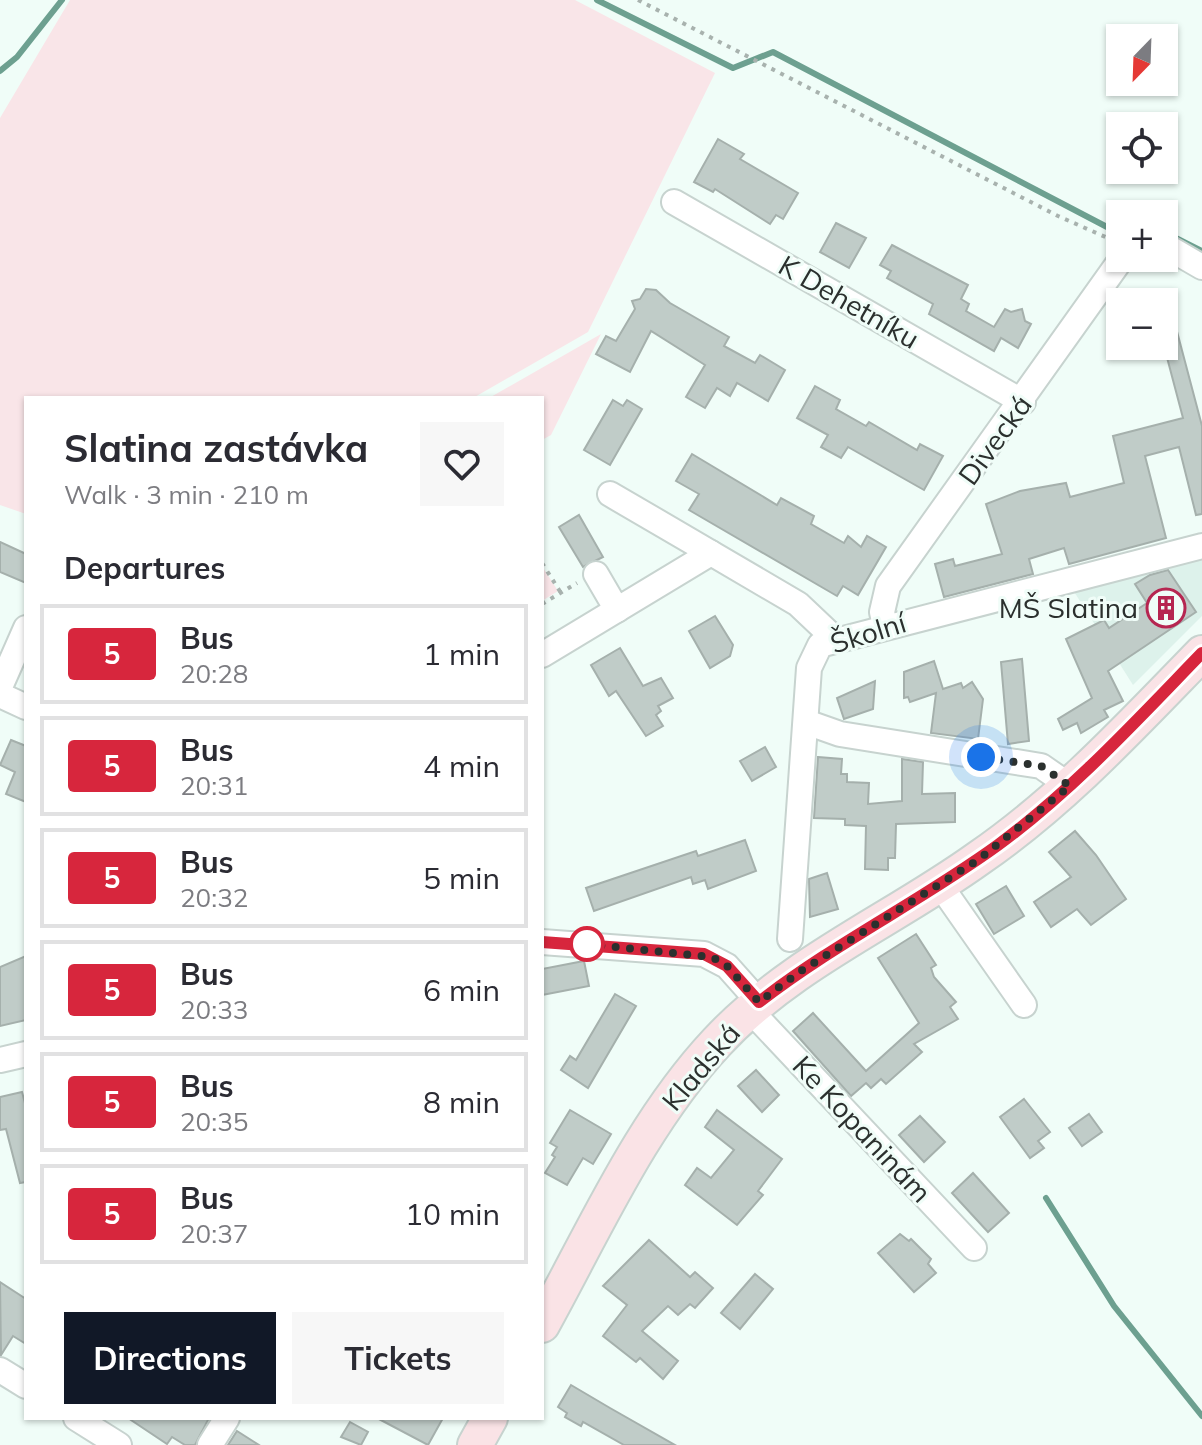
<!DOCTYPE html>
<html lang="en">
<head>
<meta charset="utf-8">
<style>
	body { margin:0; font-family:Mulish,sans-serif; background:#f7f7f7; color:#2b2b33; height:100vh; display:flex; flex-direction:column; font-size:30px; white-space:nowrap }
	* { box-sizing:border-box; margin:0 }
	p { font-size:26px; color:#7c7c81 }
	.icon { flex:none; width:44px; height:44px; fill:none; stroke:currentColor; stroke-width:2; stroke-linecap:round; stroke-linejoin:round }
	.map { position:relative; flex:1; overflow:hidden }
	.drawer { position:absolute; left:24px; top:396px; width:520px; height:1024px; display:flex; flex-direction:column; background:#fff; border-radius:0px; box-shadow:0 2px 6px #0004 }
	.drawer>* { flex:none }
	.badge { padding:0 16px; border-radius:6px; font-size:28px; line-height:52px }
	.needle { width:52px; rotate:203deg }
	.fabs { position:absolute; left:1106px; top:24px; display:grid; gap:16px }
	.fabs a { display:grid; place-items:center; width:72px; height:72px; border-radius:0px; background:#fff; box-shadow:0 2px 6px #0004; font-size:40px }
	.you { position:absolute; width:40px; height:40px; margin:-20px; border:6px solid #fff; border-radius:50%; background:#1a73e8; box-shadow:0 0 0 12px #1a73e833 }
	.map>.badge { position:absolute; translate:-50% -50%; box-shadow:0 0 0 4px #fff }
	h2 { padding:0 40px; font-size:30px; line-height:72px }
	.round { display:grid; place-items:center; flex:none; width:84px; height:84px; border-radius:0px; background:#f7f7f7 }
	.summary { display:flex; align-items:center; justify-content:space-between; height:136px; padding:0 40px }
	h1 { font-size:38px; font-weight:700; line-height:60px }
	.action { display:flex; gap:16px; margin-top:auto; padding:16px 40px }
	.action a { flex:1; height:92px; border-radius:0px; background:#111827; color:#fff; font-size:32px; font-weight:700; line-height:92px; text-align:center }
	.action a+a { background:#f7f7f7; color:#2b2b33 }
	ul { padding:0; list-style:none }
	li { display:flex; align-items:center; gap:24px; height:100px; margin:0 16px 12px; padding:0 24px; border:4px solid #e1e1e2; border-radius:0px }
	li div { flex:1 }
	li b { display:block; font-size:30px }
	li em { font-style:normal }
	li .badge { min-width:88px; font-weight:700; text-align:center }
	.map>svg:first-child { display:block }
	.built { fill:#ddf2eb }
	.green { fill:#f9e5e8 }
	.lines { fill:none; stroke-linecap:round; stroke-linejoin:round }
	.stream { stroke:#6da090; stroke-width:6 }
	.building { fill:#c0ccc8; stroke:#a5b0ac; stroke-width:2 }
	.street-casing { stroke:#c7d3cf; stroke-width:28 }
	.secondary-casing { stroke:#c7d3cf; stroke-width:38 }
	.path { stroke:#a8b2ae; stroke-width:4; stroke-dasharray:4 6; stroke-linecap:butt }
	.street { stroke:#fff; stroke-width:24 }
	.secondary { stroke:#fae3e6; stroke-width:34 }
	.line-casing { stroke:#fff; stroke-width:18 }
	.line { stroke:#d7263d; stroke-width:12 }
	.walk { stroke:#2b302e; stroke-width:8; stroke-dasharray:0 14.4 }
	.stop-dot { fill:#fff; stroke:#d7263d; stroke-width:4 }
	.labels { text-anchor:middle; stroke-width:6; stroke-linejoin:round; paint-order:stroke }
	.street-label { font-size:28px; fill:#2b302e; stroke:#f0fdf8 }
	.poi-label { font-size:28px; fill:#2b302e; stroke:#f0fdf8; text-anchor:end }
</style>
</head>
<body>
<div class="map">
<svg width="1202" height="1445" viewBox="0 0 1202 1445">
	<rect width="100%" height="100%" fill="#f0fdf8"/>
	<polygon class="built" points="1202,555 1202,616 1133,685 1073,590"/>
	<g class="green">
		<polygon points="70,0 575,0 715,73 588,332 473,398 26,398 26,514 0,505 0,118"/>
		<polygon points="601,334 551,435 542,440 542,398 489,398"/>
		<polygon points="542,566 558,591 542,601"/>
	</g>
	<g class="lines">
		<g class="stream">
			<polyline points="597,0 733,68 773,52 1107,227 1120,225"/>
			<polyline points="0,71 17,57 62,0"/>
			<polyline points="1164,232 1202,251"/>
			<polyline points="1046,1198 1114,1306 1202,1416"/>
		</g>
	</g>
	<g class="building">
		<polygon points="718,139 744,154 740,159 798,193 783,219 776,215 770,224 715,189 713,192 694,182"/>
		<polygon points="836,223 866,238 849,268 820,252"/>
		<polygon points="892,245 968,285 961,299 969,304 966,311 994,327 1005,309 1011,312 1022,309 1025,321 1031,324 1018,348 1001,338 994,351 929,314 933,304 887,278 891,271 880,265"/>
		<polygon points="646,289 656,290 670,303 729,337 724,346 755,363 760,355 785,370 768,401 737,383 730,396 717,388 705,408 686,397 705,365 651,331 630,372 596,354 606,336 616,341 635,309 632,301 640,299"/>
		<polygon points="1170,305 1202,426 1202,514 1196,515 1179,447 1145,456 1166,538 1069,564 1064,548 1029,559 1033,574 944,597 935,564 953,559 955,566 1002,554 986,504 1020,491 1066,483 1070,497 1124,483 1113,436 1183,418 1164,346 1164,306"/>
		<polygon points="815,386 840,400 836,409 866,426 869,422 917,450 920,444 943,456 924,490 848,447 841,458 821,447 828,435 797,418"/>
		<polygon points="613,400 623,406 627,400 642,409 610,465 584,450"/>
		<polygon points="692,454 777,505 781,498 814,516 811,524 844,543 848,536 861,547 867,536 886,547 858,595 843,586 837,596 689,510 699,494 676,481"/>
		<polygon points="579,515 603,557 583,567 559,527"/>
		<polygon points="0,542 26,554 26,583 0,572"/>
		<polygon points="1168,570 1196,612 1108,671 1123,701 1104,710 1108,717 1081,733 1077,723 1063,730 1058,719 1092,698 1066,639 1104,620 1109,628 1147,603 1135,584 1150,575"/>
		<polygon points="715,616 733,645 730,656 710,668 689,631"/>
		<polygon points="620,648 643,686 661,678 673,698 658,706 661,711 656,715 663,726 646,736 616,691 609,696 591,665"/>
		<polygon points="1022,659 1029,741 1008,744 1001,662"/>
		<polygon points="934,661 943,689 961,683 963,688 972,682 983,699 978,739 931,733 936,693 910,702 908,697 904,698 904,672"/>
		<polygon points="875,681 873,709 844,719 837,698"/>
		<polygon points="11,740 26,746 26,802 6,794 15,772 0,765"/>
		<polygon points="765,747 776,767 752,781 740,761"/>
		<polygon points="818,757 842,759 841,774 847,774 847,782 869,783 868,804 902,801 902,759 923,762 922,794 955,793 955,822 896,824 895,858 888,858 888,870 865,869 866,826 845,825 845,819 814,818"/>
		<polygon points="1075,831 1096,855 1126,899 1091,925 1077,909 1051,927 1034,902 1071,877 1049,852"/>
		<polygon points="745,840 756,871 708,889 705,880 693,884 691,877 594,911 586,888 696,851 698,856"/>
		<polygon points="827,873 838,909 810,917 809,879"/>
		<polygon points="1006,886 1024,916 994,934 976,904"/>
		<polygon points="916,934 936,965 931,968 934,977 956,1002 950,1007 958,1019 914,1044 922,1052 886,1084 881,1079 871,1088 866,1083 851,1096 793,1031 813,1013 866,1071 919,1023 878,958"/>
		<polygon points="26,956 26,1020 0,1026 0,967"/>
		<polygon points="584,961 589,986 542,995 542,969"/>
		<polygon points="615,994 636,1006 588,1088 561,1070 570,1056 576,1060"/>
		<polygon points="756,1070 779,1095 762,1112 738,1086"/>
		<polygon points="22,1092 26,1107 26,1182 20,1183 6,1129 0,1130 0,1097"/>
		<polygon points="1024,1099 1050,1132 1038,1141 1044,1148 1030,1158 1000,1117"/>
		<polygon points="570,1110 611,1134 593,1164 583,1158 567,1185 545,1173 555,1157 552,1155 557,1147 550,1143"/>
		<polygon points="717,1110 782,1159 758,1191 763,1195 737,1225 685,1185 697,1168 711,1178 734,1150 705,1127"/>
		<polygon points="1089,1114 1102,1132 1082,1146 1069,1128"/>
		<polygon points="920,1116 945,1142 924,1162 899,1135"/>
		<polygon points="973,1173 1009,1213 988,1232 952,1193"/>
		<polygon points="900,1234 909,1241 911,1239 931,1259 928,1264 936,1273 914,1292 878,1253"/>
		<polygon points="649,1240 690,1277 695,1272 713,1288 695,1308 690,1304 678,1315 668,1306 642,1331 678,1361 663,1379 640,1358 636,1362 603,1336 627,1305 603,1286"/>
		<polygon points="755,1274 773,1289 740,1329 721,1313"/>
		<polygon points="0,1282 26,1299 26,1344 13,1336 1,1355"/>
		<polygon points="571,1385 610,1408 675,1445 624,1445 583,1422 581,1426 565,1417 567,1413 558,1407"/>
		<polygon points="128,1418 209,1418 195,1445 185,1445 172,1437 167,1444"/>
		<polygon points="377,1418 443,1418 428,1445"/>
		<polygon points="350,1422 368,1432 361,1445 341,1437"/>
		<polygon points="237,1431 259,1445 228,1445"/>
	</g>
	<g class="lines">
		<g class="street-casing">
			<g id="street">
				<polyline points="674,202 1023,402"/>
				<polyline points="1164,245 1202,267"/>
				<polyline points="610,494 711,553"/>
				<polyline points="596,574 617,610"/>
				<polyline points="885,626 882,612 888,586 1122,258"/>
				<polyline points="542,655 711,553 798,604 835,639"/>
				<polyline points="0,687 26,628"/>
				<polyline points="0,695 26,707"/>
				<polyline points="806,722 840,734 1041,766 1070,786"/>
				<polyline points="940,885 1024,1005"/>
				<polyline points="790,939 809,668 820,645 1202,546"/>
				<polyline points="542,942 704,954 727,966 759,1002"/>
				<polyline points="750,1010 974,1248"/>
				<polyline points="0,1060 26,1054"/>
				<polyline points="0,1370 26,1386"/>
				<polyline points="76,1418 119,1445"/>
				<polyline points="210,1445 227,1418"/>
			</g>
		</g>
		<g class="secondary-casing">
			<g id="secondary">
				<path d="M542,1325C595,1229 642,1122 717,1042C790,963 893,920 979,858C1063,800 1131,726 1202,653"/>
				<polyline points="475,1445 490,1418"/>
			</g>
		</g>
		<g class="path">
			<polyline points="638,0 1058,216 1110,239"/>
			<polyline points="542,563 561,593"/>
			<polyline points="542,604 577,583"/>
		</g>
		<use href="#street" class="street"/>
		<use href="#secondary" class="secondary"/>
	</g>
	<g class="lines">
		<g class="line-casing">
			<path id="line" d="M542,942L704,954L727,966L759,1002C835,943 921,901 998,845C1074,789 1137,720 1202,653"/>
		</g>
		<use href="#line" class="line"/>
		<polyline class="walk" points="587,944 712,957 727,966 759,1002 801,971 978,860 1070,786 1041,766 981,757"/>
	</g>
	<defs>
		<g id="building-ring" transform="scale(2)"><circle r="9.5" fill="#f0fdf8" stroke="#b62651" stroke-width="1.5"/><path d="M-4-6H4V6H1V3H-1V6H-4ZM-2.5-4.3h1.7v1.8h-1.7ZM.8-4.3h1.7v1.8H.8ZM-2.5-1h1.7V.8h-1.7ZM.8-1h1.7V.8H.8Z" fill="#b62651"/></g>
	</defs>
	<g fill-rule="evenodd">
		<use href="#building-ring" x="1166" y="608"/>
	</g>
	<circle class="stop-dot" cx="587" cy="944" r="16"/>
	<g class="labels">
		<g class="street-label">
			<text transform="translate(849 302) rotate(30)" y="10">K Dehetníku</text>
			<text transform="translate(995 440) rotate(-54)" y="10">Divecká</text>
			<text transform="translate(868 633) rotate(-17)" y="10">Školní</text>
			<text transform="translate(701 1067) rotate(-50)" y="10">Kladská</text>
			<text transform="translate(862 1129) rotate(47)" y="10">Ke Kopaninám</text>
		</g>
		<g class="poi-label">
			<text x="1138" y="618">MŠ Slatina</text>
		</g>
	</g>
</svg>
<div class="fabs">
<a><svg class="needle" viewBox="-14 -14 28 28"><path d="M0-13l5 13h-10z" fill="#e53935"/><path d="M0 13l5-13h-10z" fill="#7c7c81"/></svg></a>
<a><svg class="icon" aria-label="locate" viewBox="0 0 24 24"><circle cx="12" cy="12" r="6"/><path d="M12 2v4M12 18v4M2 12h4M18 12h4"/></svg></a>
<a>+</a>
<a>−</a>
</div>
<div class="you" style="left:981px;top:757px"></div>
<section class="drawer">
<div class="summary"><div><h1>Slatina zastávka</h1><p>Walk · 3 min · 210 m</p></div><a class="round"><svg class="icon" aria-label="heart" viewBox="0 0 24 24"><path d="M12 20l-8-8c-3-5 5-10 8-4 3-6 11-1 8 4z"/></svg></a></div>
<h2>Departures</h2>
<ul>
<li><span class="badge" style="background:#d7263d;color:#fff">5</span><div><b>Bus</b><p>20:28</p></div><em>1 min</em></li>
<li><span class="badge" style="background:#d7263d;color:#fff">5</span><div><b>Bus</b><p>20:31</p></div><em>4 min</em></li>
<li><span class="badge" style="background:#d7263d;color:#fff">5</span><div><b>Bus</b><p>20:32</p></div><em>5 min</em></li>
<li><span class="badge" style="background:#d7263d;color:#fff">5</span><div><b>Bus</b><p>20:33</p></div><em>6 min</em></li>
<li><span class="badge" style="background:#d7263d;color:#fff">5</span><div><b>Bus</b><p>20:35</p></div><em>8 min</em></li>
<li><span class="badge" style="background:#d7263d;color:#fff">5</span><div><b>Bus</b><p>20:37</p></div><em>10 min</em></li>
</ul>
<div class="action"><a>Directions</a><a>Tickets</a></div>
</section>
</div>
</body>
</html>
